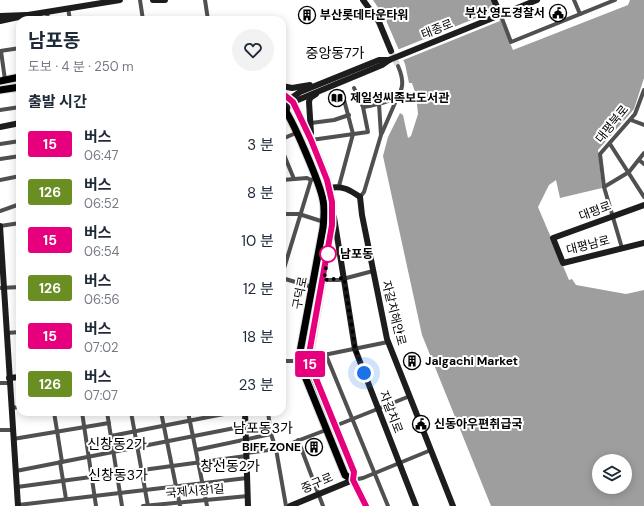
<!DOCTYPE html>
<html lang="ko">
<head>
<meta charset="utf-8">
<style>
	body { margin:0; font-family:"DM Sans","Noto Sans KR",sans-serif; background:#f2f2f3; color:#1f2937; height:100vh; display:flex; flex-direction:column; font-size:15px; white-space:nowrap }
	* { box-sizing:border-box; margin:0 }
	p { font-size:13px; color:#747a83 }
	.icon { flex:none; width:22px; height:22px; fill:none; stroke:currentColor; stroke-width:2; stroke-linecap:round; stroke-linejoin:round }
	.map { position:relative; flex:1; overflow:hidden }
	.sheet { position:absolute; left:16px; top:16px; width:270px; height:400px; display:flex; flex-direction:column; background:#fff; border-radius:12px; box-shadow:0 2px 10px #0003 }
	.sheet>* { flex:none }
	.badge { padding:0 8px; border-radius:3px; font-size:14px; line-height:26px }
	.controls { position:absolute; left:592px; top:454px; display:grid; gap:8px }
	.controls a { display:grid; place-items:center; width:40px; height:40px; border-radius:50%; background:#fff; box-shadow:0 2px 10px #0003; font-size:20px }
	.you { position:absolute; width:20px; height:20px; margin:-10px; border:3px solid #fff; border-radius:50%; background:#1a73e8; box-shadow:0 0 0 6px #1a73e833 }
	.map>.badge { position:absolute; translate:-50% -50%; box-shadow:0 0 0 2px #fff }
	h2 { padding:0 12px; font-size:15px; line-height:36px }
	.round { display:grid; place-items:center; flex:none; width:42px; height:42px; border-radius:21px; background:#f2f2f3 }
	.headline { display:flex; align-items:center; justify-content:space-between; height:68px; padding:0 12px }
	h1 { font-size:19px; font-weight:700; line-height:30px }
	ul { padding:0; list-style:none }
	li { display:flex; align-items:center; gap:12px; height:48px; padding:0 12px }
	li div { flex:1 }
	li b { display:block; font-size:15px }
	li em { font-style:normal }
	li .badge { min-width:44px; font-weight:700; text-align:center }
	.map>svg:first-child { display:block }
	.water { fill:#9e9e9e; fill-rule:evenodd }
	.pier { fill:#fff }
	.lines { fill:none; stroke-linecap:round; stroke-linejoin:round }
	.secondary-tunnel { stroke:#d9d9d9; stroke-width:6; stroke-dasharray:6 3; stroke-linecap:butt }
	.primary-casing { stroke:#dbdbdb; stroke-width:9 }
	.street { stroke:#505050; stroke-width:4 }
	.secondary { stroke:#1d1d1d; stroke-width:6 }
	.primary { stroke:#000; stroke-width:7 }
	.secondary-bridge { stroke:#1d1d1d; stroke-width:6 }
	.line-casing { stroke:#fff; stroke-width:9 }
	.line { stroke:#e6007e; stroke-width:6 }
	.walk { stroke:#000; stroke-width:4; stroke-dasharray:0 7.2 }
	.stop-dot { fill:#fff; stroke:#e6007e; stroke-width:2 }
	.labels { text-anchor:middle; stroke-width:4; stroke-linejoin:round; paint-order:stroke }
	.poi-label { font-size:12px; font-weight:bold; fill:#000; stroke:#fff; text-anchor:start }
	.street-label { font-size:12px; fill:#000; stroke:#fff }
	.stop-label { font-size:12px; font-weight:bold; fill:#000; stroke:#fff; text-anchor:start }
	.quarter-label { font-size:14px; fill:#000; stroke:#fff }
</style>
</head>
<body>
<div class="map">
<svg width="644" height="506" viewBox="0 0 644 506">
	<rect width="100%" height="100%" fill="#fff"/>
	<path class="water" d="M373,0H492L513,50L628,5L630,0H644V78L634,109L598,150L602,188L560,198L556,180L549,185L538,207L569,280L572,279L576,285L626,294L644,290V506H491L422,335L383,156L388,137L400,113L403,115L408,138L411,136L418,114L416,95L412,83H409L405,64L385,18ZM599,461H625V487H599Z"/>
	<polygon class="pier" points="496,10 500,21 401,61 397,50"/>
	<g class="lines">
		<polyline class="secondary-tunnel" points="391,51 398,66"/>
		<g class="primary-casing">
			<g id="primary">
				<polyline points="0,81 20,77"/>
				<polyline points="0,90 20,87"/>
				<polyline points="282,93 293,102 311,140 327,179 332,202 332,225 309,358 312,372 354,472 353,480"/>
				<path d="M282,106C292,117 320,184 323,200C325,209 324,219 323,228L300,352L302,369L345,475L353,480L366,506"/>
			</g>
		</g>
		<g class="street">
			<polyline points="140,0 143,20"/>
			<polyline points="205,0 208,20"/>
			<polyline points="574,0 580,14"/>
			<polyline points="68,8 70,20"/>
			<polyline points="47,12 48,20"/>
			<polyline points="501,16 511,42 615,0"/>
			<polyline points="0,51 20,48"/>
			<polyline points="1,51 5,80"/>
			<path d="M363,107C390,102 412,98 398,66"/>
			<polyline points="0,110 20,107"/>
			<polyline points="631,120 644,125"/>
			<polyline points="311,123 334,120 349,115"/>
			<polyline points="382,133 398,96"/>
			<polyline points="282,139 296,133"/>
			<polyline points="311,140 368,132 363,107 354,88"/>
			<polyline points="0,144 20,141"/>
			<polyline points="610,144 644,197"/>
			<polyline points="282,150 294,179"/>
			<polyline points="0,159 20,156"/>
			<polyline points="639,160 644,164"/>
			<polyline points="0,180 20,176"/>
			<polyline points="282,180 307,178 311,180"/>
			<polyline points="339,186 353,134 342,92"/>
			<polyline points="604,187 629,172 644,153"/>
			<polyline points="360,197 364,192 381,135 379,104"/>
			<polyline points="0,211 20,204"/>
			<polyline points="282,214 299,214 324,222"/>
			<polyline points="0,226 20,223"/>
			<polyline points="622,248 604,187 600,154 635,114 644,90"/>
			<polyline points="282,275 311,180 315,178"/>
			<polyline points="282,278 312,287"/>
			<polyline points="324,280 339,280 373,271"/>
			<polyline points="0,288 20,287"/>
			<polyline points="7,333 20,332"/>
			<polyline points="326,355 388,506"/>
			<polyline points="309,358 388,342"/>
			<polyline points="282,361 300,361"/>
			<polyline points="0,383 10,383"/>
			<polyline points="11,408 20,407"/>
			<polyline points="54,412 62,462"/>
			<polyline points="82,412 96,506"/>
			<polyline points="107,412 122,506"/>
			<polyline points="131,412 148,506"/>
			<polyline points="161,412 180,506"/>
			<polyline points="188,412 207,506"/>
			<polyline points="335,426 410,396"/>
			<polyline points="0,430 13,430"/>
			<polyline points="111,436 234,412"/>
			<polyline points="13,439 109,423"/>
			<polyline points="298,440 323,506"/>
			<polyline points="196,450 271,434"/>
			<polyline points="246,453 276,449 271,434 268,412"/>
			<polyline points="60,462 66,499"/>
			<polyline points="16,471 245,426"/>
			<polyline points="353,480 363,478 431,450"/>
			<polyline points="17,487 246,456"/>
			<polyline points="18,505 247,478"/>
			<polyline points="143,506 248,496"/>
			<polyline points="286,506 276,449 326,430"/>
		</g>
		<g class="secondary">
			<polyline points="153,0 165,0"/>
			<polyline points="363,0 379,22 391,51"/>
			<polyline points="494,0 501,16"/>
			<polyline points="505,13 537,0"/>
			<polyline points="0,16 27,15"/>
			<polyline points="0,21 28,15 120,0"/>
			<polyline points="282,86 292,88 310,85"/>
			<polyline points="282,102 293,102 382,65 389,60"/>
			<polyline points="286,112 290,99 300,92 379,60 389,60"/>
			<polyline points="0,127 20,123"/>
			<polyline points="311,133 309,102 310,98 316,94"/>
			<path d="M329,188C342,185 350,190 360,197L362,215L387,339L453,506"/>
			<polyline points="644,205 553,238 563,263 644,243"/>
			<polyline points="334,217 355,349 416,506"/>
			<polyline points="0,226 18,506"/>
			<polyline points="9,378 20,377"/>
			<polyline points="245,412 248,506"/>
			<polyline points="290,506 353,480"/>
		</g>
		<use href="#primary" class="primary"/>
		<polyline class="secondary-bridge" points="389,60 505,13"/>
	</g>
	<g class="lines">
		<g class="line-casing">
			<polyline id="line" points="282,93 293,102 311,140 327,180 332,202 332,225 309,354 310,364 354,472 353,480 366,506"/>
		</g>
		<use href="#line" class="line"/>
		<polyline class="walk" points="328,254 324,280 344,278 355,348 364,373"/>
	</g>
	<defs>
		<g id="civic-ring" transform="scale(0.9)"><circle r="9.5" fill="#fff" stroke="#000" stroke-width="1.5"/><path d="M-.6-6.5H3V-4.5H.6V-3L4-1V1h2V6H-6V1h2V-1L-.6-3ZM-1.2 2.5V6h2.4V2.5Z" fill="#000"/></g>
		<g id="building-ring" transform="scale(0.9)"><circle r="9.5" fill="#fff" stroke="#000" stroke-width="1.5"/><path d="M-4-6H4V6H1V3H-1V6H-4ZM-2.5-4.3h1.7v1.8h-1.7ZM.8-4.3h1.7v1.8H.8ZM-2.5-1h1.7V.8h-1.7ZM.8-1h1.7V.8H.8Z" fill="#000"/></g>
		<g id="library-ring" transform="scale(0.9)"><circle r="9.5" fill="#fff" stroke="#000" stroke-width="1.5"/><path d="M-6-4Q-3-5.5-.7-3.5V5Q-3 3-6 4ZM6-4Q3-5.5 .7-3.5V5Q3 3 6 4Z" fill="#000"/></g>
	</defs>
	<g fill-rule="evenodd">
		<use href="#civic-ring" x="558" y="13"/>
		<use href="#building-ring" x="307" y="15"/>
		<use href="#library-ring" x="337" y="98"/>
		<use href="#building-ring" x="412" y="361"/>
		<use href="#civic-ring" x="421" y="424"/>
		<use href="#building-ring" x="314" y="447"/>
	</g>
	<circle class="stop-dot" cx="328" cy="254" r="8"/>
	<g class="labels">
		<g class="poi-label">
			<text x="545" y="17" text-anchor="end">부산 영도경찰서</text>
			<text x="320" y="19">부산롯데타운타워</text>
			<text x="350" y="102">제일성씨족보도서관</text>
			<text x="425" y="365">Jalgachi Market</text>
			<text x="434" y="428">신동아우편취급국</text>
			<text x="301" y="451" text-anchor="end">BIFF ZONE</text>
		</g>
		<g class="street-label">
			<text transform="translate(437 29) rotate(-22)" y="4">태종로</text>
			<text transform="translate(612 124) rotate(-51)" y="4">대평북로</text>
			<text transform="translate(595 211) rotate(-20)" y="4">대평로</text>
			<text transform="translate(588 245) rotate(-14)" y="4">대평남로</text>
			<text transform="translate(300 293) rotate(-79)" y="4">구덕로</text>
			<text transform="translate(394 313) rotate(76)" y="4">자갈치해안로</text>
			<text transform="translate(391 412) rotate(69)" y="4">자갈치로</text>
			<text transform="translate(317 483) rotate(-23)" y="4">중구로</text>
			<text transform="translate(195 491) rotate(-5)" y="4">국제시장1길</text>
		</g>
		<g class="stop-label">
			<text x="340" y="258">남포동</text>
		</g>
		<g class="quarter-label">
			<text x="335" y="58">중앙동7가</text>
			<text x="263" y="433">남포동3가</text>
			<text x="117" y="449">신창동2가</text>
			<text x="230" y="471">창선동2가</text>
			<text x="118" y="480">신창동3가</text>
		</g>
	</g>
</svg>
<div class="controls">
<a><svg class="icon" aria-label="layers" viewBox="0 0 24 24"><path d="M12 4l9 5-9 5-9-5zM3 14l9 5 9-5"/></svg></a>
</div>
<div class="you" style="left:364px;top:373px"></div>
<b class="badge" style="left:310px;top:364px;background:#e6007e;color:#fff">15</b>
<section class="sheet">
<div class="headline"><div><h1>남포동</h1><p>도보 · 4 분 · 250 m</p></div><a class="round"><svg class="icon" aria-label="heart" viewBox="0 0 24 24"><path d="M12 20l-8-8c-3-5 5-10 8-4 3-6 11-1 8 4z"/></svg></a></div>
<h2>출발 시간</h2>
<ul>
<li><span class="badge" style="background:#e6007e;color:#fff">15</span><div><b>버스</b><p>06:47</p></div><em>3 분</em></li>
<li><span class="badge" style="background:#6b8e23;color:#fff">126</span><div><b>버스</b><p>06:52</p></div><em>8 분</em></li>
<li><span class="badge" style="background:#e6007e;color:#fff">15</span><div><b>버스</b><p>06:54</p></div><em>10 분</em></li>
<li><span class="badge" style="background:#6b8e23;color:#fff">126</span><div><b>버스</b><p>06:56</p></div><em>12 분</em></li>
<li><span class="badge" style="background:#e6007e;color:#fff">15</span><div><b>버스</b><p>07:02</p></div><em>18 분</em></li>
<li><span class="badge" style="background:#6b8e23;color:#fff">126</span><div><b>버스</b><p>07:07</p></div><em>23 분</em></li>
</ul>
</section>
</div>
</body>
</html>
